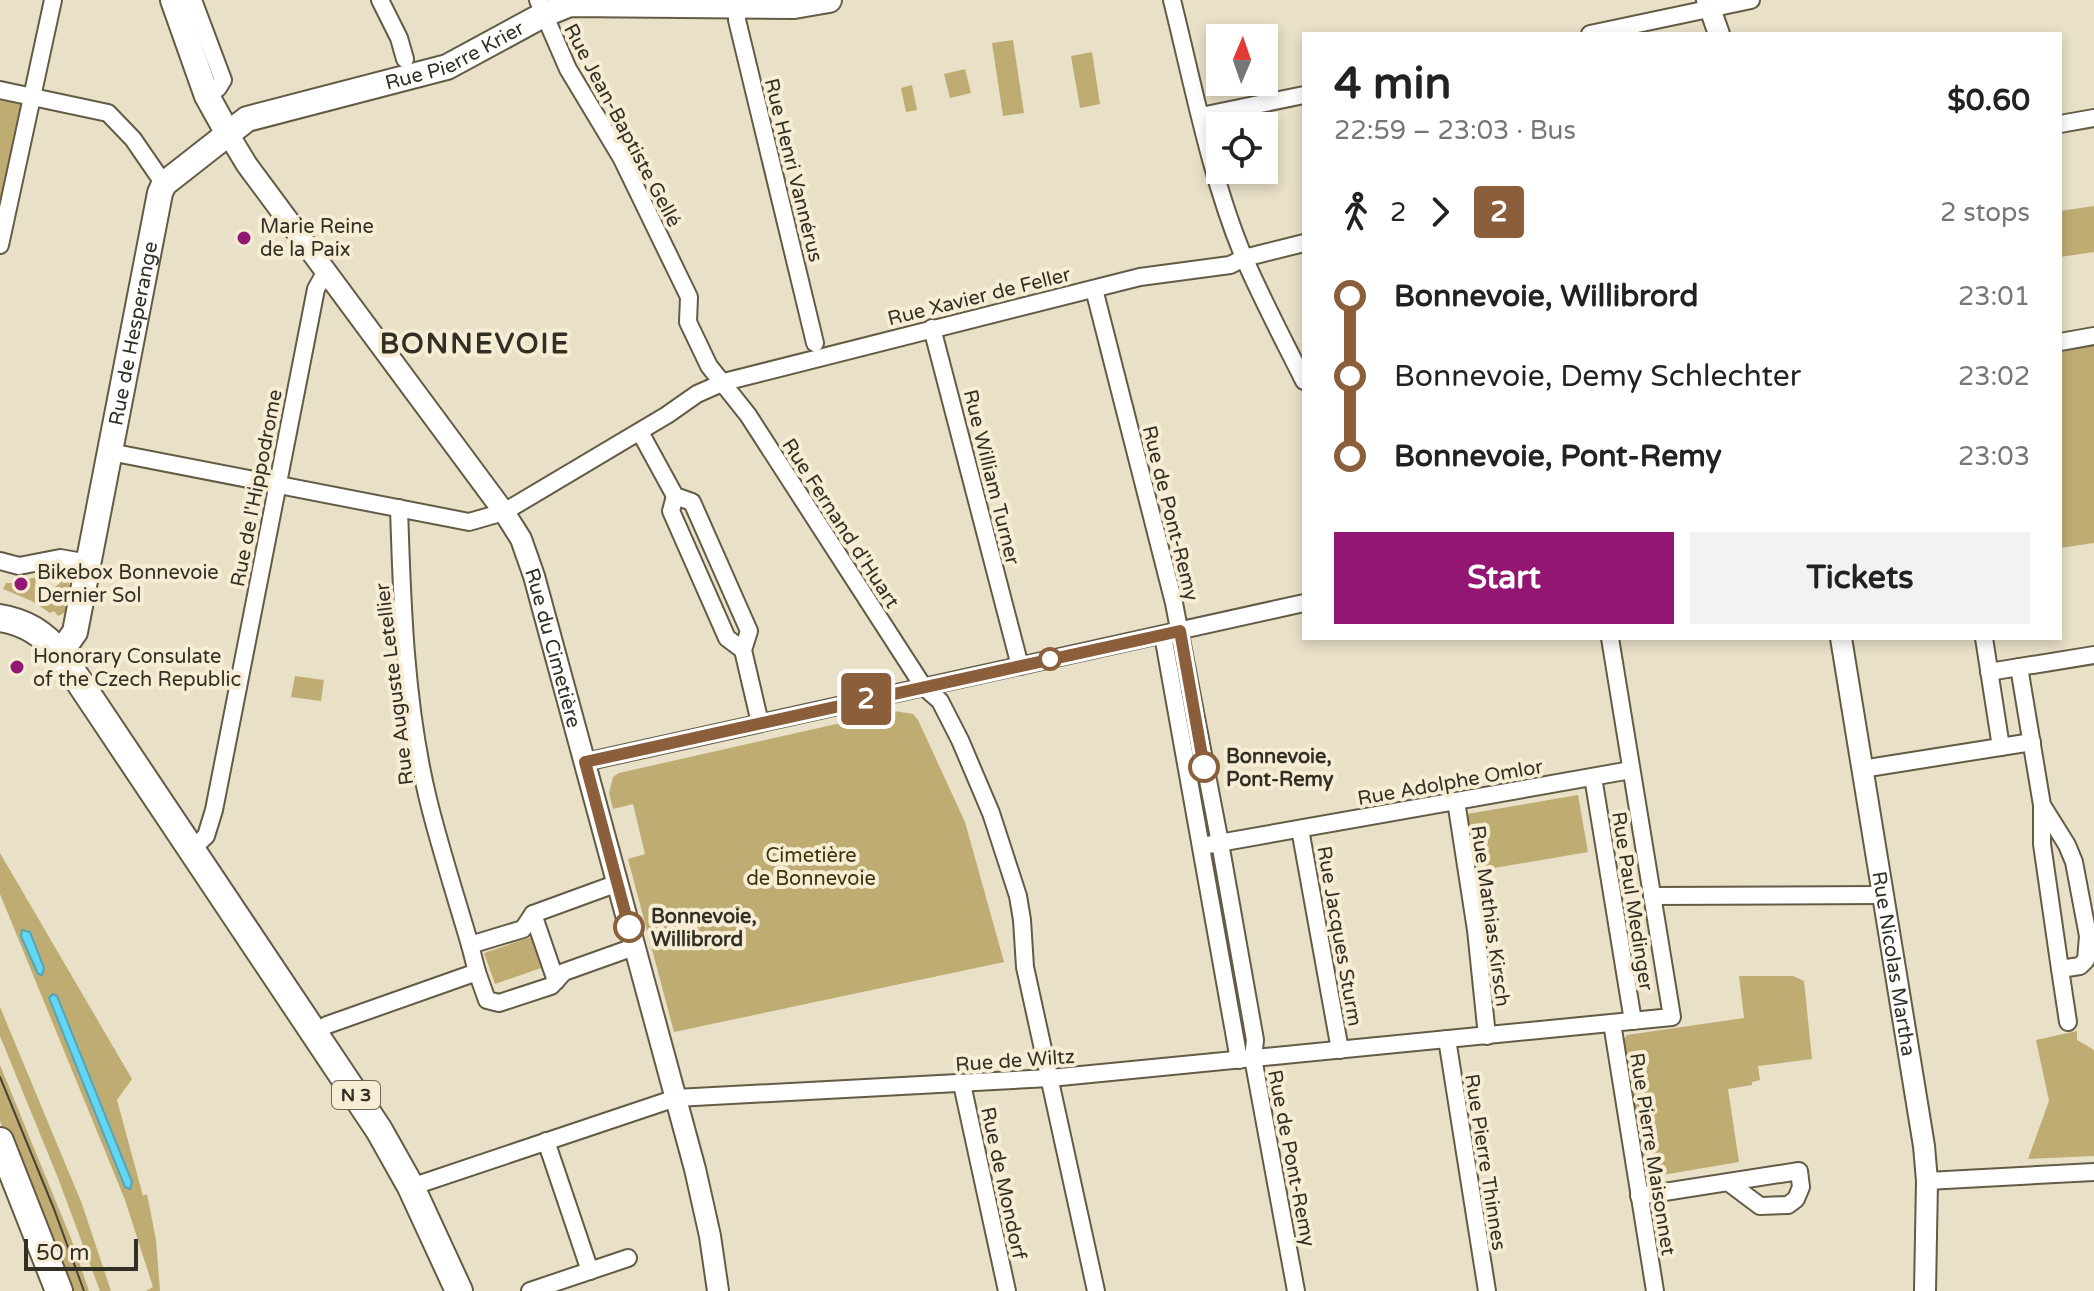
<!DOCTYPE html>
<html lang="en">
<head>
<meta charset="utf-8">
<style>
	body { margin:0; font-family:"Varela Round",sans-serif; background:#f2f2f2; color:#222; height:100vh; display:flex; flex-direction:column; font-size:30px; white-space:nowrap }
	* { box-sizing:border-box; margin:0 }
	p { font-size:26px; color:#767676 }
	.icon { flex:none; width:44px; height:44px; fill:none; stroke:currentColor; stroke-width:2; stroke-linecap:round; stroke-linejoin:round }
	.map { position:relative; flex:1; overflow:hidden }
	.drawer { position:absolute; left:1302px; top:32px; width:760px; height:608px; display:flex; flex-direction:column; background:#fff; border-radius:0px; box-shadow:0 4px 12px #0003 }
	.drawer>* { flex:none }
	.badge { padding:0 16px; border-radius:6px; font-size:28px; line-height:52px }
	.needle { width:52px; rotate:2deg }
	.fabs { position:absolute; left:1206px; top:24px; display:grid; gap:16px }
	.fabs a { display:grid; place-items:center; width:72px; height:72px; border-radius:0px; background:#fff; box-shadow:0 4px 12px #0003; font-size:40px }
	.scale { position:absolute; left:24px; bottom:20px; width:114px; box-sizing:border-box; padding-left:8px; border:4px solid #322f25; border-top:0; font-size:22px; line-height:28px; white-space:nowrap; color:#322f25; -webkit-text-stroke:6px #f6edd4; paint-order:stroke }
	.map>.badge { position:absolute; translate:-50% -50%; box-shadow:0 0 0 4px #fff }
	.legs { display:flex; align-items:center; gap:12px; height:88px; padding:0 32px; font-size:26px }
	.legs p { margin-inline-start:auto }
	.head { display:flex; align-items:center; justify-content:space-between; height:136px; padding:0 32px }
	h1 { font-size:44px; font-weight:700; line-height:60px }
	.primary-button { display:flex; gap:16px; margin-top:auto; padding:16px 32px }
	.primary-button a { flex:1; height:92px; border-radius:0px; background:#921672; color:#fff; font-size:32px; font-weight:700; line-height:92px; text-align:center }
	.primary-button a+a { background:#f2f2f2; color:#222 }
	ul { padding:0 32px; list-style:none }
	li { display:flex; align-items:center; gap:28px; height:80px; font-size:30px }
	li i { display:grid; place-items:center; width:12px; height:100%; margin:0 10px; background:currentColor }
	li i::after { content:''; width:20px; height:20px; margin:-10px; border:6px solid; border-radius:50%; background:#fff }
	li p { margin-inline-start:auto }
	li:first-child i { background:linear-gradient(#0000 50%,currentColor 0) }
	li:last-child i { background:linear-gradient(currentColor 50%,#0000 0) }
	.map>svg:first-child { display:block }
	.green { fill:#bfac73 }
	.water { fill:#63d6f5; stroke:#54a4b7; stroke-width:2 }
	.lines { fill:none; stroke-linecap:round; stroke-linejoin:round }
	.minor-casing { stroke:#635b45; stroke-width:20 }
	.tertiary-casing { stroke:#635b45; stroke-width:24 }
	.secondary-casing { stroke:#635b45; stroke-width:28 }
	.primary-casing { stroke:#635b45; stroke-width:30 }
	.minor { stroke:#fff; stroke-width:16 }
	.tertiary { stroke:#fff; stroke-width:20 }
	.secondary { stroke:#fff; stroke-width:24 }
	.primary { stroke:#fff; stroke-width:26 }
	.tram { stroke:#474338; stroke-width:2 }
	.line-1-casing { stroke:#fff; stroke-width:18 }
	.line-1 { stroke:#8b5e3c; stroke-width:12 }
	.poi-dot { fill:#921672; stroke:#f6edd4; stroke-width:3 }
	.stop-1-dot { fill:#fff; stroke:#8b5e3c; stroke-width:4 }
	.labels { text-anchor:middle; stroke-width:8; stroke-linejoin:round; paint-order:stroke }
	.shield { fill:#f6edd4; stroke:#6d685a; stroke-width:2 }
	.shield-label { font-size:18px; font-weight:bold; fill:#322f25 }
	.street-label { font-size:20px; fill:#322f25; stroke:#f6edd4 }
	.poi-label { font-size:20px; fill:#322f25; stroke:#f6edd4; text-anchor:start }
	.stop-label { font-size:20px; font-weight:bold; fill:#322f25; stroke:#f6edd4; text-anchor:start }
	.park-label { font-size:20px; fill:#3e320b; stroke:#f6edd4 }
	.district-label { font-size:28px; font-weight:bold; letter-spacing:2px; fill:#322f25; stroke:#f6edd4 }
</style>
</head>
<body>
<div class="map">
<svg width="2094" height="1291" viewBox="0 0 2094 1291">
	<rect width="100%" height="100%" fill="#e8e0c7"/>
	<g class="green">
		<polygon points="1013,40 1024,113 1003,116 992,43"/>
		<polygon points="1092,52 1100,104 1080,108 1071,56"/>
		<polygon points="965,69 971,93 950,98 944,74"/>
		<polygon points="912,85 917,110 906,112 901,88"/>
		<polygon points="0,90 32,97 0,245"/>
		<polygon points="2094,206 2094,252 2060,257 2060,211"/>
		<polygon points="2094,345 2094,543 2060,548 2060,351"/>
		<path d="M62,576C75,583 71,600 66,612L58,616L54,611L50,613L32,601L3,589L6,583H13L15,589L28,586V579L38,577C34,583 34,587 39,593H48L60,583Z"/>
		<polygon points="295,676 324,680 321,701 291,697"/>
		<polygon points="894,711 913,714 918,720 965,822 1004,962 674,1032 628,859 645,854 633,804 613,809 609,793 613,777 619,773"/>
		<polygon points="1578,795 1588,852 1477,871 1467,814"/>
		<polygon points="0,853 132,1079 117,1100 143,1196 147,1194 156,1240 160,1291 146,1291 153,1287 125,1200 0,894"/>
		<polygon points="531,937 541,968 495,984 484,953"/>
		<polygon points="1739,976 1793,976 1804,981 1812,1059 1758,1066 1760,1080 1752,1082 1752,1085 1728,1089 1739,1162 1644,1178 1622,1041 1627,1035 1744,1018"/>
		<polygon points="0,1007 82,1204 111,1291 100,1291 58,1178 0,1036"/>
		<polygon points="2077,1031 2077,1040 2094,1050 2094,1156 2028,1159 2049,1101 2036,1040"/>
		<polygon points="0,1065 72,1241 89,1291 66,1291 0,1121"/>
	</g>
	<g class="water">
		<polygon points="22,930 30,932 44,968 42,975 38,974 21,936"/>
		<polygon points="53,994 57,996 132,1182 130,1189 125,1187 49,998"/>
	</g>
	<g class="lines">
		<g class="minor-casing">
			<g id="minor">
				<polyline points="193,0 223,80 218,88 207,96"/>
				<polyline points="380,0 399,38 405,59"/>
				<polyline points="538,0 568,69 621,157 689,297 688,322 709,366 748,415 923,686 940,701 960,740 991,813 1018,896 1022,920 1025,967 1096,1291"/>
				<path d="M1172,0C1193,84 1211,180 1245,260C1263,301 1284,341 1304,381"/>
				<polyline points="737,6 737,20 815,343"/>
				<polyline points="1590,34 1751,0"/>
				<polyline points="0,90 108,113 133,139 164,184"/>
				<polyline points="1201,116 1304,95"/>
				<polyline points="2060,124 2094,118"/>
				<polyline points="0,245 53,0"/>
				<polyline points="1094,289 1174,603 1220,843 1255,1040 1253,1058 1296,1291"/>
				<polyline points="932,328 1020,666"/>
				<polyline points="2060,342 2094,336"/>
				<polyline points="640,432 675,496 692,502 749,631 743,650 760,723"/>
				<polyline points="110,452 469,522 504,512 667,415 697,394 724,382 1140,277 1230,265 1244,258 1304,243"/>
				<polyline points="675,496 671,511 727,638 743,650"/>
				<path d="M399,508C402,604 405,704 428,799C440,848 456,897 470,945"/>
				<polyline points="0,561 19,566 60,558 89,563"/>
				<polyline points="1163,635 1239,1060"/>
				<polyline points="1984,638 2001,747"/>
				<polyline points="2019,667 2042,805 2067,845 2074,862 2088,936 2086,960 2080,966 2060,969 2068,1022"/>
				<polyline points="1989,672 2094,655"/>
				<polyline points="585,762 1304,603"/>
				<polyline points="1862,769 2032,742"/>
				<polyline points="1593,777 1633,1021"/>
				<polyline points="1456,801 1476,930 1487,1036"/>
				<polyline points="2042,807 2042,844 2060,969"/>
				<polyline points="1300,829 1340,1050"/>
				<polyline points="1202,846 1631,770"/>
				<polyline points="191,850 206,836 214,810 316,289 326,271"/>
				<polyline points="1652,896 1883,895"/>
				<polyline points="533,914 556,981"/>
				<polyline points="477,972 487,1000 499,1003 551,986 564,972 634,947"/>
				<polyline points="1612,1023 1655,1291"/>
				<polyline points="314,1033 327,1025 477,972 470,945 523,929 533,914 618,883"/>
				<polyline points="1447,1039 1487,1291"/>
				<polyline points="962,1084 1007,1291"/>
				<polyline points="546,1141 590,1271"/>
				<polyline points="1927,1181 2094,1172"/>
				<polyline points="411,1187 676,1098 1050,1078 1672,1017 1610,638"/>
				<polyline points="1639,1196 1799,1171 1801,1187 1796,1199 1788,1205 1760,1206 1728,1182"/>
				<polyline points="530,1291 628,1258"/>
			</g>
		</g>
		<g class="tertiary-casing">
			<g id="tertiary">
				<polyline points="1707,0 1719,34"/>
				<path id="s1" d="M227,132L247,165L504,512L521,539L534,576L695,1169L710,1236L718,1291"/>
				<path id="s2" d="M1841,638L1924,1146L1927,1181L1925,1291"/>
			</g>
		</g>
		<g class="secondary-casing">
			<g id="secondary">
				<polyline points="173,0 207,96 227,132"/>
				<path id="s3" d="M60,653L75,632L160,193L164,184L247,119L447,67L543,15L570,4L794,6L829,0"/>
			</g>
		</g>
		<g class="primary-casing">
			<g id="primary">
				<path d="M0,618C26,622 43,634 60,653L379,1130L411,1187L459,1291"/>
				<polyline points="0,1141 59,1291"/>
			</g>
		</g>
		<use href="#minor" class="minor"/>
		<use href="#tertiary" class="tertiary"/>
		<use href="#secondary" class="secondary"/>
		<use href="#primary" class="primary"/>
		<polyline class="tram" points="0,1077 54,1209 84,1291"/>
	</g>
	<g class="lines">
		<g class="line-1-casing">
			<polyline id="line-1" points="629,927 585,762 1180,631 1204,767"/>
		</g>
		<use href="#line-1" class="line-1"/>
	</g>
	<g class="poi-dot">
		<circle cx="244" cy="238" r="8"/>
		<circle cx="21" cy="584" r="8"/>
		<circle cx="17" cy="667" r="8"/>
	</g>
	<g class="stop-1-dot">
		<circle cx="1050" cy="659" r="10"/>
		<circle cx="1204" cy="767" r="14"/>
		<circle cx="629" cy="927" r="14"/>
	</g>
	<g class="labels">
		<rect class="shield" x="332" y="1081" width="48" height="28" rx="6"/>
		<g class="shield-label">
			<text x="356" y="1101">N 3</text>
		</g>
		<g class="street-label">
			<text dy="7" stroke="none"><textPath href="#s3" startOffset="806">Rue Pierre Krier</textPath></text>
			<text transform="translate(623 125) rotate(62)" y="7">Rue Jean-Baptiste Gellé</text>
			<text transform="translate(794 170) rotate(76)" y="7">Rue Henri Vannérus</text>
			<text transform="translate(979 296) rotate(-14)" y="7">Rue Xavier de Feller</text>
			<text dy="7" stroke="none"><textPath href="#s3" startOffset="330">Rue de Hesperange</textPath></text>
			<text transform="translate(992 477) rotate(76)" y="7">Rue William Turner</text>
			<text transform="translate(256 488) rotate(-79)" y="7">Rue de l'Hippodrome</text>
			<text transform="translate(1171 513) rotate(76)" y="7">Rue de Pont-Remy</text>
			<text transform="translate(841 523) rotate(57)" y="7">Rue Fernand d'Huart</text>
			<text dy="7" stroke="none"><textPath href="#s1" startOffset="616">Rue du Cimetière</textPath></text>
			<text transform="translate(394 684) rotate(-97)" y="7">Rue Auguste Letellier</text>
			<text transform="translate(1450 782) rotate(-10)" y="7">Rue Adolphe Omlor</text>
			<text transform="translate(1633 901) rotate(81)" y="7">Rue Paul Medinger</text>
			<text transform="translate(1491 916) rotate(82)" y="7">Rue Mathias Kirsch</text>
			<text transform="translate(1340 936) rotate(80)" y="7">Rue Jacques Sturm</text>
			<text dy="7" stroke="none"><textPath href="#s2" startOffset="330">Rue Nicolas Martha</textPath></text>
			<text transform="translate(1015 1060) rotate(-4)" y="7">Rue de Wiltz</text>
			<text transform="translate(1653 1154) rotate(81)" y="7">Rue Pierre Maisonnet</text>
			<text transform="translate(1292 1158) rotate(79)" y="7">Rue de Pont-Remy</text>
			<text transform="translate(1486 1162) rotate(81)" y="7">Rue Pierre Thinnes</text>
			<text transform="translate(1004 1183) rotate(78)" y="7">Rue de Mondorf</text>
		</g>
		<g class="poi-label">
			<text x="260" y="233">Marie Reine<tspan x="260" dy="23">de la Paix</tspan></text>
			<text x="37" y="579">Bikebox Bonnevoie<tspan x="37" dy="23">Dernier Sol</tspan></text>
			<text x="33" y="663">Honorary Consulate<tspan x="33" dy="23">of the Czech Republic</tspan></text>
		</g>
		<g class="stop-label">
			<text x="1226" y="763">Bonnevoie,<tspan x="1226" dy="23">Pont-Remy</tspan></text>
			<text x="651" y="923">Bonnevoie,<tspan x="651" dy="23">Willibrord</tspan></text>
		</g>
		<g class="park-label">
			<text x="811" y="862">Cimetière<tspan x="811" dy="23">de Bonnevoie</tspan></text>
		</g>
		<g class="district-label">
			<text x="475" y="353">BONNEVOIE</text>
		</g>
	</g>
</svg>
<div class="fabs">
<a><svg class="needle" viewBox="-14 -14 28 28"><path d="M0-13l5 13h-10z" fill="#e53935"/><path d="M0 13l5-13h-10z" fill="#767676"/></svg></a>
<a><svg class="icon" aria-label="locate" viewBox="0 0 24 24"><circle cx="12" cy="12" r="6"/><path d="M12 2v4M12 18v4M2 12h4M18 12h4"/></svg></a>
</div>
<div class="scale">50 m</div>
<b class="badge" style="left:866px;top:699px;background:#8b5e3c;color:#fff">2</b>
<section class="drawer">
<div class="head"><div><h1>4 min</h1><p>22:59 – 23:03 · Bus</p></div><b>$0.60</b></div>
<div class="legs"><svg class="icon" aria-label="walk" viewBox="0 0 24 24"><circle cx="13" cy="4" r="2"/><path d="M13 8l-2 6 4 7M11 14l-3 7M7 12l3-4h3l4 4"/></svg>2<svg class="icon" aria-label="forward" viewBox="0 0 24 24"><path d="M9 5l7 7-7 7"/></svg><b class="badge" style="background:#8b5e3c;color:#fff">2</b><p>2 stops</p></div>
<ul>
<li><i style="color:#8b5e3c"></i><b>Bonnevoie, Willibrord</b><p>23:01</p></li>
<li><i style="color:#8b5e3c"></i><span>Bonnevoie, Demy Schlechter</span><p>23:02</p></li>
<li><i style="color:#8b5e3c"></i><b>Bonnevoie, Pont-Remy</b><p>23:03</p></li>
</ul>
<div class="primary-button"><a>Start</a><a>Tickets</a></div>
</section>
</div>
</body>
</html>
